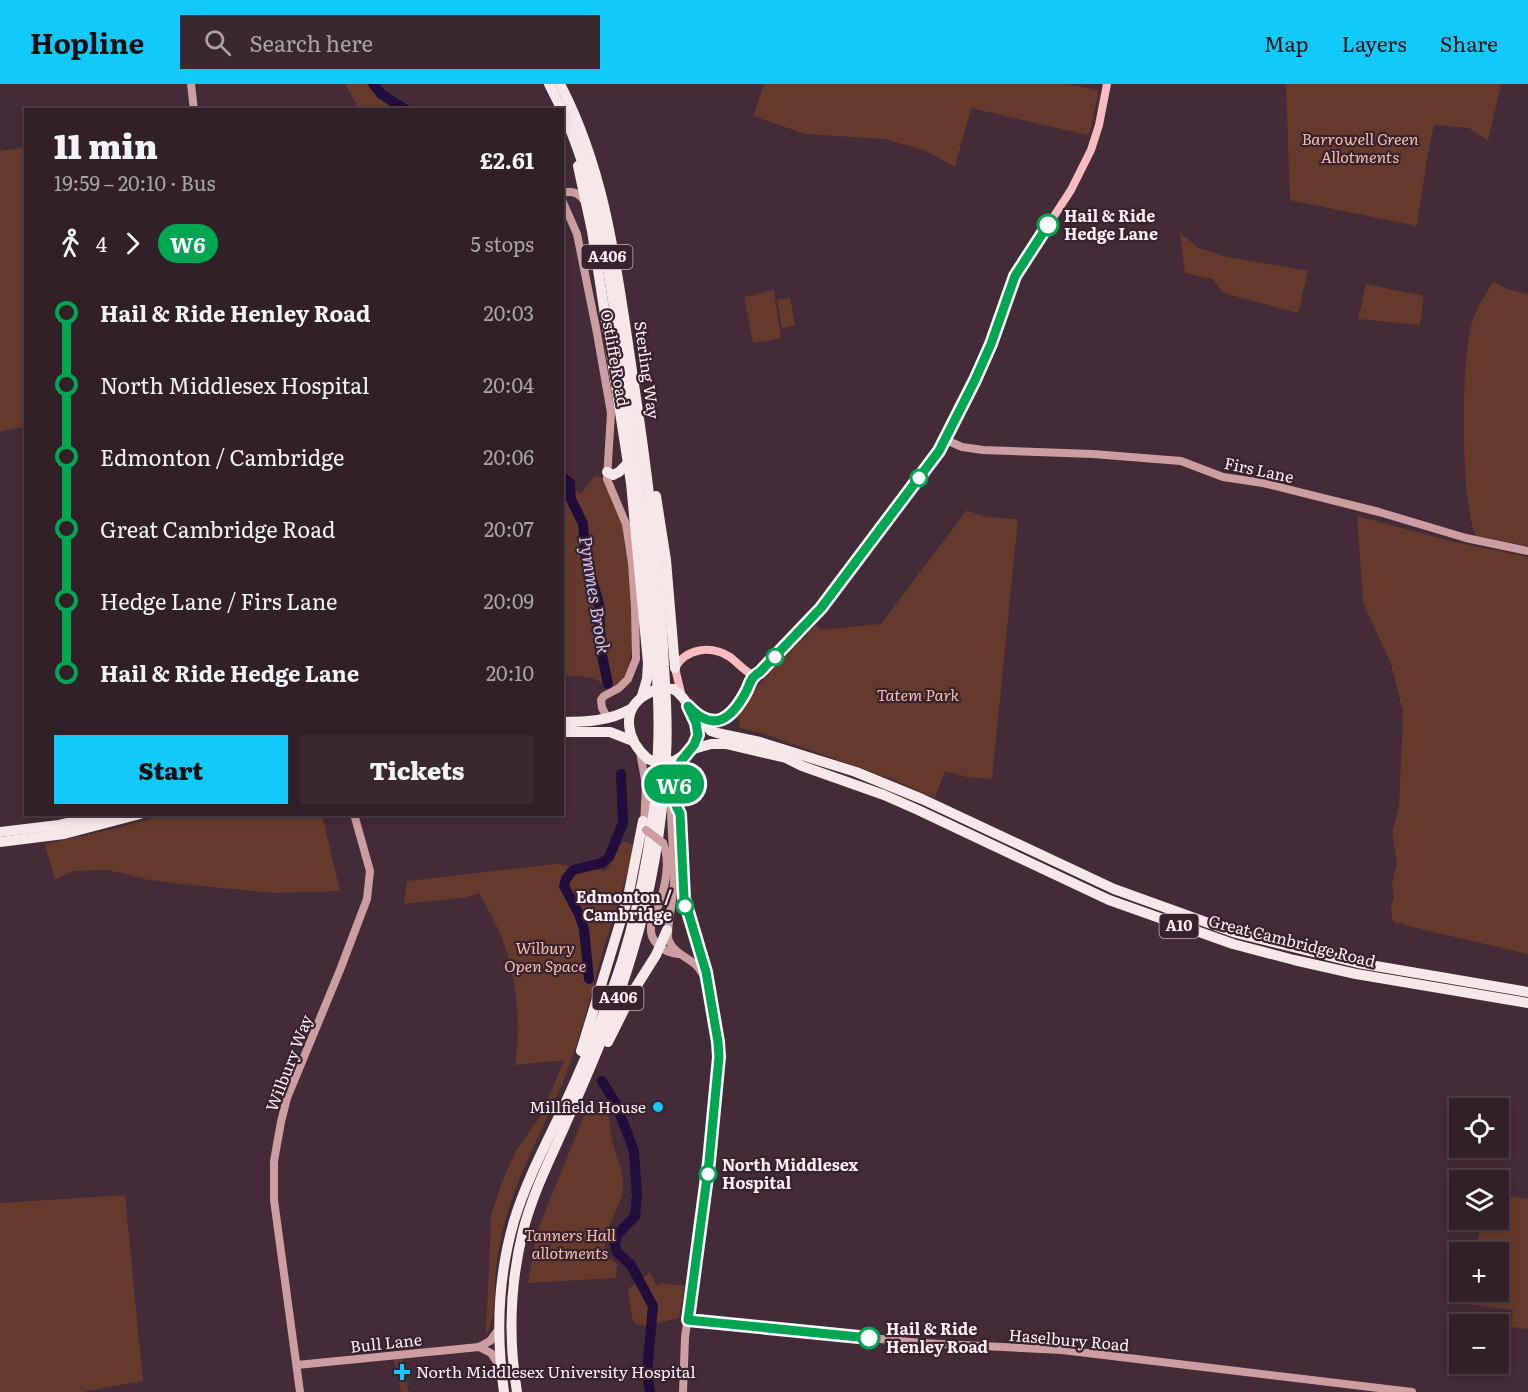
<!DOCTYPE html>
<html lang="en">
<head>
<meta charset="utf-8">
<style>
	body { margin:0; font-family:Literata,serif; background:#3a2831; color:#f1f3f6; height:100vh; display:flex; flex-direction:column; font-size:22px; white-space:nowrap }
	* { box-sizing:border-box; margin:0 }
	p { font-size:20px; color:#a8a3a8 }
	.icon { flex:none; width:33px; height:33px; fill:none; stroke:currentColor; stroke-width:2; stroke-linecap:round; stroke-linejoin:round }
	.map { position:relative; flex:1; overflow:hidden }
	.details { position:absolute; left:24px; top:24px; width:540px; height:708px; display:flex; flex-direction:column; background:#322029; border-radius:0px; box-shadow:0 3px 9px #0003,0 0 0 2px #4d3e46 }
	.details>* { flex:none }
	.badge { padding:0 12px; border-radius:20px; font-size:21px; line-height:39px }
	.controls { position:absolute; left:1449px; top:1014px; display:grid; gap:12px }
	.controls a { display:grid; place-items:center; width:60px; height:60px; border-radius:0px; background:#322029; box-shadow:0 3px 9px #0003,0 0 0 2px #4d3e46; font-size:30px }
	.map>.badge { position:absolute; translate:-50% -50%; box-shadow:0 0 0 3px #fff }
	.legs { display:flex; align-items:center; gap:9px; height:66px; padding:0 30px; font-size:20px }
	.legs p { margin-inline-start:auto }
	.head { display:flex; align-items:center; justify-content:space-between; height:102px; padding:0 30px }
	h1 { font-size:33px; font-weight:800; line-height:45px }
	.cta { display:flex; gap:12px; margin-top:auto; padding:12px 30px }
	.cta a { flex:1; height:69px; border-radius:0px; background:#11cafb; color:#111; font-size:24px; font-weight:800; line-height:69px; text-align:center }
	.cta a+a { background:#3a2831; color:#f1f3f6 }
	ul { padding:0 30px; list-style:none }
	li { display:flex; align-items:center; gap:21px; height:72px; font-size:22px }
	li i { display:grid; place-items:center; width:9px; height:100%; margin:0 8px; background:currentColor }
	li i::after { content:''; width:15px; height:15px; margin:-8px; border:4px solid; border-radius:50%; background:#322029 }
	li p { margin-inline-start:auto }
	li:first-child i { background:linear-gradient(#0000 50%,currentColor 0) }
	li:last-child i { background:linear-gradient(currentColor 50%,#0000 0) }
	header { display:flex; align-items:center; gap:36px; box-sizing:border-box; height:84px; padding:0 30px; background:#11cafb; color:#111 }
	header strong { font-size:28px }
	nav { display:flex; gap:33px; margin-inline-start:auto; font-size:21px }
	.search { width:420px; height:54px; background:#3a2831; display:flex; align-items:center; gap:15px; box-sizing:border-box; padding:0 21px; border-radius:0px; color:#a8a3a8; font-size:22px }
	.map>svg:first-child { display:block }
	.green { fill:#653a2d }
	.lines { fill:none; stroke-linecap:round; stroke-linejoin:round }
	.river { stroke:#200d3b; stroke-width:10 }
	.secondary { stroke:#cd9ea1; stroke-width:8 }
	.primary { stroke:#f7bbc0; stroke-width:8 }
	.highway { stroke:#f6e7e8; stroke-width:10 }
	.secondary-bridge { stroke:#cd9ea1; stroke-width:8 }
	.highway-bridge { stroke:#f6e7e8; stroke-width:10 }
	.line-1-casing { stroke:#fff; stroke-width:14 }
	.line-1 { stroke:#00a651; stroke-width:9 }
	.stop-1-dot { fill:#fff; stroke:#00a651; stroke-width:3 }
	.poi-dot { fill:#11cafb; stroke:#38222d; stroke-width:2 }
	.labels { text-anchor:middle; stroke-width:4.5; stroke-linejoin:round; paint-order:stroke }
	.shield { fill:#38222d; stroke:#c2b1b9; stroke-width:1.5 }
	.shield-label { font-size:15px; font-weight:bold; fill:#fdeef5 }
	.park-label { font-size:16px; font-style:italic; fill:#f4beac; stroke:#38222d }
	.stop-label { font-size:16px; font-weight:bold; fill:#fdeef5; stroke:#38222d; text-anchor:start }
	.street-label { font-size:16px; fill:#fdeef5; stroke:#38222d }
	.poi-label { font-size:16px; fill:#fdeef5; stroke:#38222d; text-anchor:end }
	.water-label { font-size:18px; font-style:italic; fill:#d2c4f5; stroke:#38222d }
</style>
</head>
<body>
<header>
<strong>Hopline</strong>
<div class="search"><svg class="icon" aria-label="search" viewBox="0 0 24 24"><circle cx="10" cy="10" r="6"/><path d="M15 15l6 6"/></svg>Search here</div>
<nav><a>Map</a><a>Layers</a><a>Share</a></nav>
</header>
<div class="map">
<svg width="1528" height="1308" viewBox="0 0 1528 1308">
	<rect width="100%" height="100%" fill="#432b37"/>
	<g class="green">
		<polygon points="345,0 370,0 381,13 402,25 359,25"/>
		<polygon points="764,0 1066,0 1098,6 1098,12 1090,49 1087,51 971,24 955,83 926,67 885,55 805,50 753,32"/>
		<polygon points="1286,0 1501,0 1488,57 1469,44 1434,41 1427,74 1417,142 1290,116"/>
		<polygon points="25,63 25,342 0,348 0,67"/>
		<polygon points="1180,149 1199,164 1223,172 1308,187 1298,229 1223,209 1213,195 1185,189"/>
		<path d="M1493,197L1507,205L1528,210V462L1476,452C1460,420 1461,273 1472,238C1477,223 1486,210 1493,197Z"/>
		<polygon points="1366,200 1424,212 1420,241 1358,235"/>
		<polygon points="774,206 781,254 753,259 744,213"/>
		<polygon points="790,214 795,241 782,244 777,216"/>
		<path d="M563,387L571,391L577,408L581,409L595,392L604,394C610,413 621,430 625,450C632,480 639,568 624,594C621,599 615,602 610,605C592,590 584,592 563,592Z"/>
		<path d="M967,426C983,435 1000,434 1018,435L992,695L966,693L945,687L935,714L889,694L761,649L740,644L738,633L760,599L816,541L821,546L881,540Z"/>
		<polygon points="1357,432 1454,458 1528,473 1528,870 1403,841 1402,838 1396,840 1392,835 1391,820 1394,814 1392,800 1397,778 1392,749 1399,723 1403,628 1391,580 1363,518"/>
		<polygon points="167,730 322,731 340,807 274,809 181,800 145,795 108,786 73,787 55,796 45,760 113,745"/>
		<path d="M623,757L634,761C626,798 613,834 602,870C592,907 583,944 570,980C551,1030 524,1076 508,1127C502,1146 498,1165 496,1185C494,1207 497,1232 486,1252L491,1132L502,1098L516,1067L543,1028L564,976L515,981C521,946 517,893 504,860C498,842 488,825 479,809L468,813L404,820L407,797L555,780L606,787Z"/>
		<path d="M588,1022L609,1032C610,1041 611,1051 613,1060C617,1075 624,1088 623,1105C622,1128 587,1161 617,1180L616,1194L528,1199L537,1148Z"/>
		<polygon points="125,1111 143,1297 81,1308 0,1308 0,1119"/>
		<polygon points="1499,1111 1528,1115 1528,1245 1511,1243 1513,1226 1467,1220 1469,1208 1498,1208 1498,1168 1476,1168 1482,1136 1498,1136"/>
		<polygon points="650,1188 656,1201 663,1199 685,1202 679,1234 644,1242 636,1240 632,1234 628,1205"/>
		<polygon points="401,1273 402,1275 409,1308 401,1308 394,1277 395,1274"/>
	</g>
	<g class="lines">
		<g class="river">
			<polyline points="373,0 381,10 406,26"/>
			<polyline points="562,392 570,399 571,415 583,440 585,470 599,520 601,567 608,600"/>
			<polyline points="589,895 584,845 579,830 564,802 566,795 573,786 602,779 609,773 623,739 621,690"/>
			<polyline points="602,997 616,1020 634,1067 637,1112 635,1132 617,1151 615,1159 616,1167 631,1181 653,1222 647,1289 650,1308"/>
		</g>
		<g class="secondary">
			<polyline points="191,0 194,26"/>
			<path d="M562,109C573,106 579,109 585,118"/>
			<polyline points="562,116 577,150 597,249 611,329 607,395 626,440 632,479 635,524 636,575 628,595 619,604 604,612 601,616 602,624 608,635"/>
			<polyline points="946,356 962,363 983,366 1093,370 1181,377 1223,393 1263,399 1379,428 1466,454 1528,467"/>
			<polyline points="640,668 646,701 644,742"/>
			<path d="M663,759C671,777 665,803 659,820C657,827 652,835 651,842C649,858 663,868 678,870"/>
			<polyline points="688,1236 921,1259 1062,1266 1412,1308"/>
			<polyline points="479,1263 491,1269 499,1281"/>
			<polyline points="297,1281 479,1263 490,1257 499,1245"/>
			<polyline points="300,1308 274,1116 274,1077 281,1038 287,1014 340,886 367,815 370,787 354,730"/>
			<path d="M683,1308L685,1253L707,1099L719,973C719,947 714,900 696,881C687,873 674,869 669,857C665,848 674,812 674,799C676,762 661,703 684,673"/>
		</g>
		<g class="primary">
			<path d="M682,613L675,584C686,564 711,561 730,573C738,579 744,587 753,591"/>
			<path d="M699,634L707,637L721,636C737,626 746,609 753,591L760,588L783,566L821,524L893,430L946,356L991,260L1015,192L1071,106L1091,66L1099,41L1107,0"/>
		</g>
		<g class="highway">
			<polyline points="549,0 562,26"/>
			<polyline points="578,82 592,147 631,399 648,579 647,595 642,612"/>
			<polyline points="607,388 613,391 619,388 628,379"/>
			<polyline points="656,412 666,476 675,584"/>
			<path d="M673,605C682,610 686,618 691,627C704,652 697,664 674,677"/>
			<path d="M647,610C619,626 627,657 648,675"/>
			<polyline points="688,622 711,647 717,649 760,658 856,688 922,715 1114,805 1236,849 1358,879 1528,908"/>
			<path d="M562,638C587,638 609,637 631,625"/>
			<polyline points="562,648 610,648 633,657"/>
			<polyline points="690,666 711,660 726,660 786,674 802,682 884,711 918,726 1109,816 1233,860 1294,876 1356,890 1528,919"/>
			<polyline points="0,748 59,741 108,730"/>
			<polyline points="0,758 64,750 140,730"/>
			<polyline points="608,958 634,906 656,871 667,846"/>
			<polyline points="581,967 628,813 643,737"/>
			<path d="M504,1308C496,1252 498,1192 514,1137C526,1097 546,1060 564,1022C586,974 607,925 623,874C643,807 656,736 658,665C660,621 656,577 653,533C646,456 636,379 625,303C612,207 602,115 562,26"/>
			<path d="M517,1308C508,1254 510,1200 523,1147C532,1112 548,1079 563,1046C588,989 614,931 632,870C652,805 663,738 666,671C668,641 666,612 664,583C660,484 647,385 632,287C617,188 607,90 560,0"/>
		</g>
		<polyline class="secondary-bridge" points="646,746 663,759"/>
		<g class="highway-bridge">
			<polyline points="647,610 658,604 673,605"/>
			<polyline points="648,675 658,679 674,677"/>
		</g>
	</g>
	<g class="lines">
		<g class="line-1-casing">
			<path id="line-1" d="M869,1254L688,1236L709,1078L719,973L718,958L706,888L684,814L680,730L672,713L676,686L681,677L694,661L698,651L696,639L688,622C714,650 732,635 747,606C751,597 751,593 760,588L821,524L939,367L975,296L991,260L1015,192L1048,141"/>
		</g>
		<use href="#line-1" class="line-1"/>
	</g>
	<g class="stop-1-dot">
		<circle cx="1048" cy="141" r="10"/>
		<circle cx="919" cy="394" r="8"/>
		<circle cx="775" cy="573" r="8"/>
		<circle cx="685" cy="822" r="8"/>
		<circle cx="708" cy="1090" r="8"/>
		<circle cx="869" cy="1254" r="10"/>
	</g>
	<g class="poi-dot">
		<circle cx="658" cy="1023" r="6"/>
		<path d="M399 1279h6v6h6v6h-6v6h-6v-6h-6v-6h6z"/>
	</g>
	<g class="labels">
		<g class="shield">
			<rect x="581.5" y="161" width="51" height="24" rx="4.5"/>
			<rect x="1159.5" y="830" width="39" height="24" rx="4.5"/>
			<rect x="592.5" y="902" width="51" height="24" rx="4.5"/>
		</g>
		<g class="shield-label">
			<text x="607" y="178">A406</text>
			<text x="1179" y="847">A10</text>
			<text x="618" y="919">A406</text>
		</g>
		<g class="park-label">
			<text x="1360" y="61">Barrowell Green<tspan x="1360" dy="18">Allotments</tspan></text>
			<text x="918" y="617">Tatem Park</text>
			<text x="545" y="870">Wilbury<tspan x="545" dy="18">Open Space</tspan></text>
			<text x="570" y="1157">Tanners Hall<tspan x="570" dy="18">allotments</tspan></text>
		</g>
		<g class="stop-label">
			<text x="1064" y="138">Hail &amp; Ride<tspan x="1064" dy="18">Hedge Lane</tspan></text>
			<text x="672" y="819" text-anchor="end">Edmonton /<tspan x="672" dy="18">Cambridge</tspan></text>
			<text x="722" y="1087">North Middlesex<tspan x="722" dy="18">Hospital</tspan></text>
			<text x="886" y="1251">Hail &amp; Ride<tspan x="886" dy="18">Henley Road</tspan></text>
		</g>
		<g class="street-label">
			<text transform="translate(615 274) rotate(80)" y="6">Ostliffe Road</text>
			<text transform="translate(647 286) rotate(82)" y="6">Sterling Way</text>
			<text transform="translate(1259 386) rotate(12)" y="6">Firs Lane</text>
			<text transform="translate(1292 857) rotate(14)" y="6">Great Cambridge Road</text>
			<text transform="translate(289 979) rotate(-69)" y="6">Wilbury Way</text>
			<text transform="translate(1069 1256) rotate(5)" y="6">Haselbury Road</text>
			<text transform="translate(386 1259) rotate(-6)" y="6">Bull Lane</text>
		</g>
		<g class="poi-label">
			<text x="646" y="1029">Millfield House</text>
			<text x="416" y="1294" text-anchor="start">North Middlesex University Hospital</text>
		</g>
		<g class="water-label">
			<text transform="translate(594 511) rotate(81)" y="6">Pymmes Brook</text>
		</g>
	</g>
</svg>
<div class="controls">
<a><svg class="icon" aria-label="locate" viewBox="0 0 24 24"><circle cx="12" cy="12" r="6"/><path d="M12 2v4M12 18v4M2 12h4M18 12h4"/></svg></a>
<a><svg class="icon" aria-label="layers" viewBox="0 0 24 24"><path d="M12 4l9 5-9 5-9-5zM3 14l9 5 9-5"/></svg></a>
<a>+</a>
<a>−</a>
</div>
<b class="badge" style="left:674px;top:700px;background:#00a651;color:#fff">W6</b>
<section class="details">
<div class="head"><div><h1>11 min</h1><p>19:59 – 20:10 · Bus</p></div><b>£2.61</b></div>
<div class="legs"><svg class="icon" aria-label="walk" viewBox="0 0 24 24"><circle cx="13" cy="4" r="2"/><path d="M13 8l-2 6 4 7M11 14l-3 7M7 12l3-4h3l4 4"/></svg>4<svg class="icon" aria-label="forward" viewBox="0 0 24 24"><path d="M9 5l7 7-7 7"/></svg><b class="badge" style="background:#00a651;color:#fff">W6</b><p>5 stops</p></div>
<ul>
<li><i style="color:#00a651"></i><b>Hail &amp; Ride Henley Road</b><p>20:03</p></li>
<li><i style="color:#00a651"></i><span>North Middlesex Hospital</span><p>20:04</p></li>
<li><i style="color:#00a651"></i><span>Edmonton / Cambridge</span><p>20:06</p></li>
<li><i style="color:#00a651"></i><span>Great Cambridge Road</span><p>20:07</p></li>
<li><i style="color:#00a651"></i><span>Hedge Lane / Firs Lane</span><p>20:09</p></li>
<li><i style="color:#00a651"></i><b>Hail &amp; Ride Hedge Lane</b><p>20:10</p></li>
</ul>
<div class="cta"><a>Start</a><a>Tickets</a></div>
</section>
</div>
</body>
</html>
